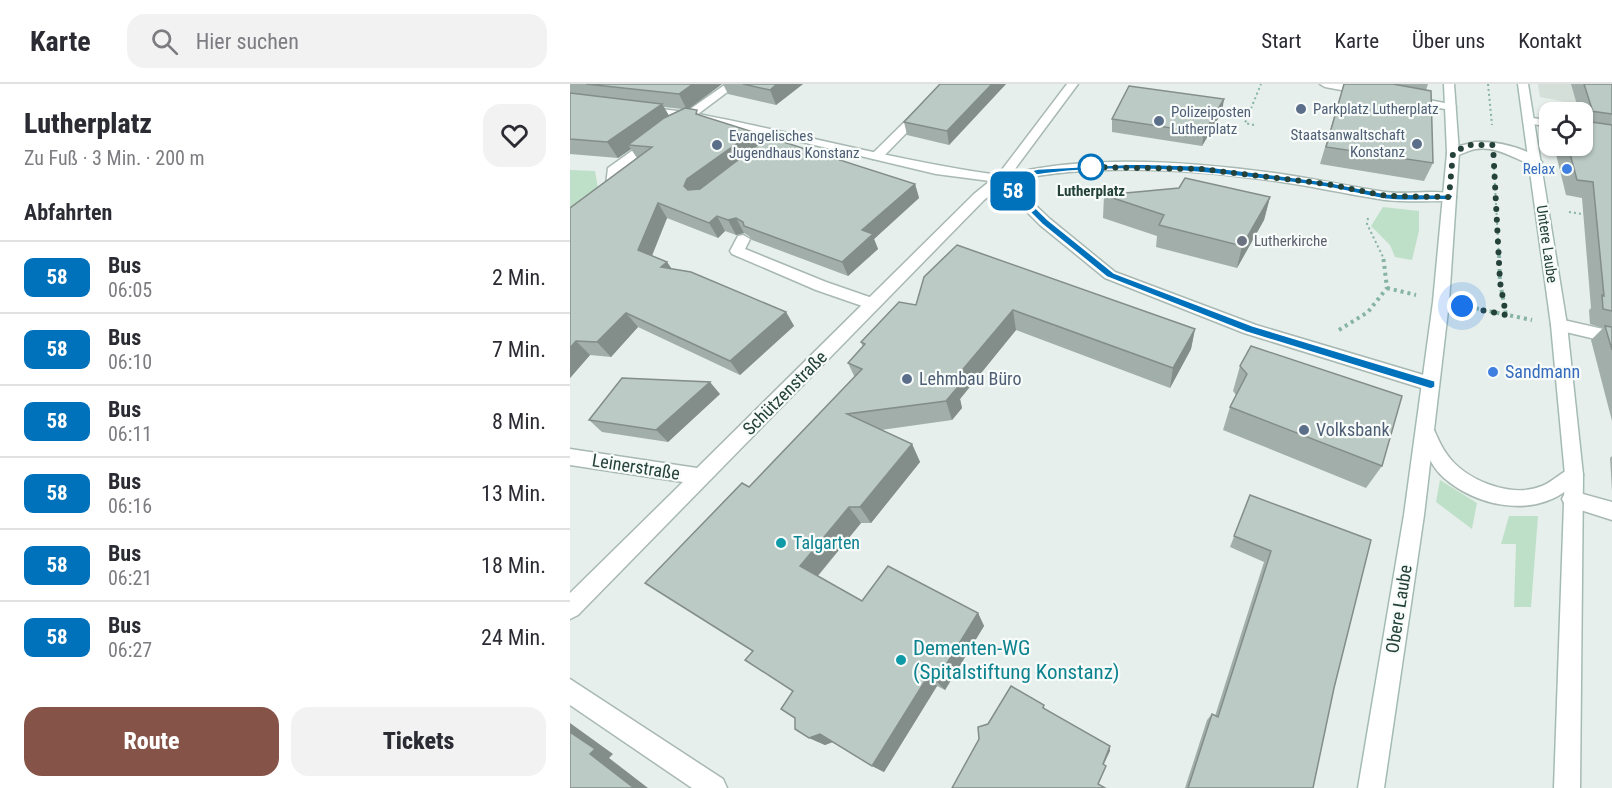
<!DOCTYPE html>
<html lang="de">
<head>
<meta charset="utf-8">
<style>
	body { margin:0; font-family:"Roboto Condensed",sans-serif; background:#f2f2f3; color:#2b2b33; height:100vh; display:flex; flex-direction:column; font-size:22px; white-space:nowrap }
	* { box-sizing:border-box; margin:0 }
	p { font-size:20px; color:#7c7c81 }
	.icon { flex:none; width:33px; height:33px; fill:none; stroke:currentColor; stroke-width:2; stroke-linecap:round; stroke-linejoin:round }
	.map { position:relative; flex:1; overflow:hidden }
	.drawer { display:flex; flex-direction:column; background:#fff; width:570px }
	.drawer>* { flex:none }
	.badge { padding:0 12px; border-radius:9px; font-size:21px; line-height:39px }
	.fabs { position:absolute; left:969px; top:18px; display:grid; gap:12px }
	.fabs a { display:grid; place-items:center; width:54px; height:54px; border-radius:12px; background:#fff; box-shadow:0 2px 4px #0004; font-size:30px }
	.you { position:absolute; width:30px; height:30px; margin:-15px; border:4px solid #fff; border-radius:50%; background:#1a73e8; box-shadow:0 0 0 9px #1a73e833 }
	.map>.badge { position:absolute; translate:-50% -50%; box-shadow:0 0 0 3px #fff }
	h2 { padding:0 24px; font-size:22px; line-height:54px }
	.round { display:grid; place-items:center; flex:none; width:63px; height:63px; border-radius:18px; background:#f2f2f3 }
	.head { display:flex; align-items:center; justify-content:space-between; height:102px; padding:0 24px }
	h1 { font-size:28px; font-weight:800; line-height:45px }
	.cta { display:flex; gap:12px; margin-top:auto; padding:12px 24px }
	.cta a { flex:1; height:69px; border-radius:18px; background:#855347; color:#fff; font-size:24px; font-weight:800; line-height:69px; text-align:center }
	.cta a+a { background:#f2f2f3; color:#2b2b33 }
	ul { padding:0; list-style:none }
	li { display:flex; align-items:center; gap:18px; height:72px; padding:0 24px; border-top:2px solid #e1e1e2 }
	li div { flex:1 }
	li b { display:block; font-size:22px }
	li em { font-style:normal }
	li .badge { min-width:66px; font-weight:700; text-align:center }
	header { display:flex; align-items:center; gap:36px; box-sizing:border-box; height:84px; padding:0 30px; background:#fff; border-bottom:2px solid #e1e1e2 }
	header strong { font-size:28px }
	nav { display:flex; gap:33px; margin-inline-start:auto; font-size:21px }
	.search { width:420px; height:54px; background:#f2f2f3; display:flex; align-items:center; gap:15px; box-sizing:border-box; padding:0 21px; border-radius:18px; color:#7c7c81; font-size:22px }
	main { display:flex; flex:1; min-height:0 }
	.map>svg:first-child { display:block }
	.built { fill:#d4dfda }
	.green { fill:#bfe0c8 }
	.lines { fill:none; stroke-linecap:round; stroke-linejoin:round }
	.service-casing { stroke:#a8b8b2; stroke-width:3 }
	.pedestrian-casing { stroke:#a8b8b2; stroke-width:3 }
	.minor-casing { stroke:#a8b8b2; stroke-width:3 }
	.secondary-casing { stroke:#a4bbb3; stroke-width:3 }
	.path-far1 { stroke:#86b3a5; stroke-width:2; stroke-dasharray:2 3; stroke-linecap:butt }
	.path { stroke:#86b3a5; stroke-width:4; stroke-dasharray:3 4; stroke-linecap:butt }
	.service { fill:#fff; fill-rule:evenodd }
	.pedestrian { fill:#fff; fill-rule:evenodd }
	.minor { fill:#fff; fill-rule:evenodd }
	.secondary { fill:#fff; fill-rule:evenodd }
	.wall { fill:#a1aea9; fill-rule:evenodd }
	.shaded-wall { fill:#838d89 }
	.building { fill:#bbcac4; stroke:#838d89; stroke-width:1.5 }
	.line { fill:#0072bc; stroke:#fff; stroke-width:1.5 }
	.walk { stroke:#24423a; stroke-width:6; stroke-dasharray:0 10.8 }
	.service-dot { fill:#5c6f8a; stroke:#f7fbf9; stroke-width:2 }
	.stop-dot { fill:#fff; stroke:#0072bc; stroke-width:3 }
	.shop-dot { fill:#3f7fe0; stroke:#f7fbf9; stroke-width:2 }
	.worship-dot { fill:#6b7280; stroke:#f7fbf9; stroke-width:2 }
	.culture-dot { fill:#0f9aa8; stroke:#f7fbf9; stroke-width:2 }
	.labels { text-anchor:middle; stroke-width:4.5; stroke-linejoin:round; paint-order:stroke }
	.far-service-label { font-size:15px; fill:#4e5e75; stroke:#f7fbf9; text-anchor:start }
	.far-shop-label { font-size:15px; fill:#366cbe; stroke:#f7fbf9; text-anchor:end }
	.far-stop-label { font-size:15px; font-weight:bold; fill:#24423a; stroke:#f7fbf9 }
	.far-worship-label { font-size:15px; fill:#5b616d; stroke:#f7fbf9; text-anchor:start }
	.far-street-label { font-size:15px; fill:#24423a; stroke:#f7fbf9 }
	.shop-label { font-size:18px; fill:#366cbe; stroke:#f7fbf9; text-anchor:start }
	.service-label { font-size:18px; fill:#4e5e75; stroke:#f7fbf9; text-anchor:start }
	.street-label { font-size:18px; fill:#24423a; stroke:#f7fbf9 }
	.culture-label { font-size:18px; fill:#0d838f; stroke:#f7fbf9; text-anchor:start }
	.near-culture-label { font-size:21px; fill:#0d838f; stroke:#f7fbf9; text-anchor:start }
</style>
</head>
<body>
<header>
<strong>Karte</strong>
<div class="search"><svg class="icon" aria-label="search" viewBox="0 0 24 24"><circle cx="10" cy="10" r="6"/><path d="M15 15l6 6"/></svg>Hier suchen</div>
<nav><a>Start</a><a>Karte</a><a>Über uns</a><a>Kontakt</a></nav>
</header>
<main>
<section class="drawer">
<div class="head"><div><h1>Lutherplatz</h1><p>Zu Fuß · 3 Min. · 200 m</p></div><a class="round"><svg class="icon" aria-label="heart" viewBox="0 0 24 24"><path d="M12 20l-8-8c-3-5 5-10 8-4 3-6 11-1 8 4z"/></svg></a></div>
<h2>Abfahrten</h2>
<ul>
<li><span class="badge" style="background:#0072bc;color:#fff">58</span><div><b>Bus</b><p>06:05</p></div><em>2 Min.</em></li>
<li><span class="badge" style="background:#0072bc;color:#fff">58</span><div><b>Bus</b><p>06:10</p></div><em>7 Min.</em></li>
<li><span class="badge" style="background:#0072bc;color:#fff">58</span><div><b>Bus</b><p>06:11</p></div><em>8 Min.</em></li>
<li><span class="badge" style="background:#0072bc;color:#fff">58</span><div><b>Bus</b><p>06:16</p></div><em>13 Min.</em></li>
<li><span class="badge" style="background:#0072bc;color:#fff">58</span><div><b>Bus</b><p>06:21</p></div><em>18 Min.</em></li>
<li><span class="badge" style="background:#0072bc;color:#fff">58</span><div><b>Bus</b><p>06:27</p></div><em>24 Min.</em></li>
</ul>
<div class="cta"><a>Route</a><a>Tickets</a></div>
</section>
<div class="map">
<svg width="1042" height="704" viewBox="0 0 1042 704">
	<rect width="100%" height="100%" fill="#e6efeb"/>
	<polygon class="built" points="968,0 1042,0 1012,28 1009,28 1006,20 970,13"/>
	<g class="green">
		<polygon points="0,86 25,87 28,104 0,124"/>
		<polygon points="813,123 849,127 849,147 842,176 825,173 820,161 801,142"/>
		<polygon points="870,396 907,419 902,445 866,418"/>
		<polygon points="939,432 968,432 961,523 944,523 946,460 931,460"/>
	</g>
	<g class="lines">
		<g class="service-casing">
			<g id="service">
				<polygon points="373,0 384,0 311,75 303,75 303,69"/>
				<polygon points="173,151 180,155 175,165 256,198 308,216 311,220 308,224 298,224 246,206 162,170 160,167 168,152"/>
				<polygon points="1002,407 1042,418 1042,436 995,421 992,415 995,409"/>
			</g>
		</g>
		<g class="pedestrian-casing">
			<polygon id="pedestrian" points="989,235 1042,247 1042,259 983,245 981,241 983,237"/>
		</g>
		<g class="minor-casing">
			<g id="minor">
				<path d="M156,0H168L128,30C228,49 327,77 428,91L497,0H508L442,89C528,70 625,78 711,90C746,95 780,103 815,108C837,111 862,105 884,110L886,113L879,117C858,117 836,118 815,116C781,111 747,103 712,98C625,85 526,78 440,97L480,135L545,188L686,241L867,295L869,300L867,305L861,307L674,249L535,194L470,141L431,102L414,116L8,531L0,535V509L113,398L0,381V365L127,384L404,110L420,97L366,90L215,54L121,36L110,37L109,34L73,29L67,26L73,23L116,28Z"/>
				<polygon points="750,0 772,0 802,6 803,8 798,11 755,3"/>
				<polygon points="837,12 880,20 886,23 880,26 833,17 833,13"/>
				<polygon points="961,34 980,36 980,43 957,39 955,37"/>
				<polygon points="84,51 90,55 88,58 48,88 47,105 5,139 0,140 0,129 36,101 38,84"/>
				<path d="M905,58C925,57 957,63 972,78L966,82C945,76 929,62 906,65C898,66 891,71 883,73L877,69L890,62Z"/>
				<path d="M855,338L861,340C866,349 870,361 876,369C894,396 941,415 972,402C984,397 992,387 1004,383L1011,385L1013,391C1010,398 1003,402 997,406C960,434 906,422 873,393C859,380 854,362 846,345L849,340Z"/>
				<polygon points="0,595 153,695 157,704 122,704 0,621"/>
			</g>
		</g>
		<g class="secondary-casing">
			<g id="secondary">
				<polygon points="874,0 884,0 889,69 879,218 854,431 814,704 788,704 834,431 863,218 877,69"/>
				<polygon points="948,0 958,0 997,241 1013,391 1010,704 984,704 995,391 981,241"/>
			</g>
		</g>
		<g class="path-far1">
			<polyline points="918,0 922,41"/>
			<polyline points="684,41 675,39 691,0"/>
			<polyline points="924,84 929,173"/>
			<polyline points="999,128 1018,131"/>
			<polyline points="798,134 797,140 813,173"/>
		</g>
		<g class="path">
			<polyline points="929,171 930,198 936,231"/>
			<polyline points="817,204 846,211"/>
			<polyline points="899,223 962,236"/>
			<polyline points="769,246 798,228 817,204 813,171"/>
		</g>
		<use href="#service" class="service"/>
		<use href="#pedestrian" class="pedestrian"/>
		<use href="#minor" class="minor"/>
		<use href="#secondary" class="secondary"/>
	</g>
	<g class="wall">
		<path d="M0,0H152L119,25L188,60L345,100L349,114L304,155L308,165L278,192L182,156L179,152L174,149L166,151L155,147L148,154L97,134L82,172L97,178L102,185L216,228L224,242L170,291L68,243L41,273L20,271L0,294V124L67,74L61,65L48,74L0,70ZM94,23L112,25L99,32Z"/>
		<polygon points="153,0 233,0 206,21 158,10"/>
		<polygon points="370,0 436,0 379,61 337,51 334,38"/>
		<polygon points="774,0 858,0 856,6 863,79 854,97 750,80"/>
		<polygon points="1001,0 1042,0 1042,337 1021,256 1033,244 1020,240 1019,226 1021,224 1012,114 996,111 984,62 1012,62 1012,28 1009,28"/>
		<polygon points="652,28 632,62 542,48 542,35"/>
		<polygon points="534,111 700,113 694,136 667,184 586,163 587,152 533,134"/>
		<polygon points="354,193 625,245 621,265 600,304 446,246 390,315 392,324 382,336 311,346 342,360 350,378 301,439 291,439 248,492 292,517 408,529 414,542 375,606 367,602 314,688 302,682 263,658 255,661 239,654 225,634 223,607 183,567 285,294 278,279 293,263 291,258 346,221"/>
		<polygon points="670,282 812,382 796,404 653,346 660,323 666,311 663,307"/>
		<polygon points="150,310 98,358 32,348 19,336"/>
		<polygon points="1042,372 1042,407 1040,374"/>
		<polygon points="680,411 764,604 743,704 615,704 637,636 642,630 645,632 694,478 660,463"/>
	</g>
	<g class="shaded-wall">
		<polygon points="123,0 152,0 117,26 109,10"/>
		<polygon points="207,0 233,0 206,21 200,6"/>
		<polygon points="422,0 436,0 379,61 377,47"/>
		<polygon points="654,15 652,28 632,62 634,49"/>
		<polygon points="92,20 101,35 58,61 61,65 48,74 37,58"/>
		<polygon points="183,48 189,62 123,116 114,102 117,95"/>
		<polygon points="345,100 349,114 304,155 308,165 278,192 272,178 292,146"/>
		<polygon points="700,113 694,136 667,184 672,162"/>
		<polygon points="88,119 97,134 78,181 68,166"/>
		<polygon points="147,132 155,147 148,154 139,139"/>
		<polygon points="166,134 174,149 166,151 158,136"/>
		<polygon points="97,178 107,193 91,183"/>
		<polygon points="443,226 446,246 390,315 392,324 382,336 376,317 383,297"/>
		<polygon points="216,228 224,242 170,291 160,277"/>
		<polygon points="56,229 68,243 41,273 27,258"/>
		<polygon points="625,245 621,265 600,304 603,284"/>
		<polygon points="6,257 20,271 0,294 0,264"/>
		<polygon points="140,298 150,310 98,358 86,346"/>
		<polygon points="342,360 350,378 301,439 290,423"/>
		<polygon points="279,423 291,439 244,496 230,482"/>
		<polygon points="408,529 414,542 375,606 366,597"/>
		<polygon points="358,592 367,602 314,688 302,682"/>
		<polygon points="0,639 43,670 39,674 78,704 64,704 20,670 0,648"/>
		<polygon points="250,650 265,657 255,661 239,654"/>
		<polygon points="540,662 540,667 532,684 533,680"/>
	</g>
	<g class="building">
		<polygon points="16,0 123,0 109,10"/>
		<polygon points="173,0 207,0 200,6"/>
		<polygon points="370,0 422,0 377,47 334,38"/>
		<polygon points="774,0 823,0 861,7 863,79 756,63"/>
		<polygon points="1014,0 1042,0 1042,30 1020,27 1022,38 1042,41 1042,227 1033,225 1032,211 1034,212 1023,98 1007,96 998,62 1012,62 1012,30 1022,25"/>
		<polygon points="559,2 654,15 634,49 542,35"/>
		<polygon points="0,9 92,20 37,58 0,55"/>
		<polygon points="115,24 127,26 126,30 183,48 117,95 114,102 118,106 130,105 198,53 345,100 292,146 303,150 272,178 174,142 173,138 166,134 158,136 147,132 139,139 88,119 68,166 97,178 91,183 121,188 216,228 160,277 56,229 27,258 6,257 0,264 0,124 82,63 58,61 94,34"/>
		<polygon points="615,94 700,113 672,162 589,141 594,131 534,111 609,104"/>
		<polygon points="387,161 625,245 603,284 443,226 383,297 387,304 376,317 277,330 342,360 290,423 279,423 230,482 292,517 318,482 408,529 366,597 358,592 302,682 250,650 239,654 225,645 225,634 211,625 223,607 175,576 183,567 75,499 172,399 179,403 292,285 278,279 295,260 291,258 329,218 346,221 354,193"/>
		<polygon points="1035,242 1042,243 1042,266"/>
		<polygon points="681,262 832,312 812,382 660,323 677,290 670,282"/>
		<polygon points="52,294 140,298 86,346 19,336"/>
		<polygon points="680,411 801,456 764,604 743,704 618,704 642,630 648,633 701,467 664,452"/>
		<polygon points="441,602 474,621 473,624 540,662 533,680 536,682 528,700 535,704 382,704 409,655 408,643 418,640"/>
		<polygon points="0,648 25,665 20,670 64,704 0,704"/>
	</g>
	<path class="line" d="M565,80L631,82L712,92L757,98L817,110L882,111L883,113L879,116C858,115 836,118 815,115C791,111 767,104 743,101C642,88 537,75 437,96L478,136L544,189L683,242L865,297V303L861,305L676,248L537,193L472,140L427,95L468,85Z"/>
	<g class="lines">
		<polyline class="walk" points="521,83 517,83 631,85 757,100 817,112 879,113 883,69 898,61 923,61 930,198 936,231 892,222"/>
	</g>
	<g class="service-dot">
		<circle cx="731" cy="25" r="6"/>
		<circle cx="589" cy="37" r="6"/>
		<circle cx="847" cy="60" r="6"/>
		<circle cx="147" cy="61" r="6"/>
		<circle cx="337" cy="295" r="6"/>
		<circle cx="734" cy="346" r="6"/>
	</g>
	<circle class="stop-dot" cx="521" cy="83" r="12"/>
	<g class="shop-dot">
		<circle cx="997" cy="85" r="6"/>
		<circle cx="923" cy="288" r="6"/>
	</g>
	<circle class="worship-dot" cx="672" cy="157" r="6"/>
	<g class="culture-dot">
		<circle cx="211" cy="459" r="6"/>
		<circle cx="331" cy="576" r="6"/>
	</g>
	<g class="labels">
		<g class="far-service-label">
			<text x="743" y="30">Parkplatz Lutherplatz</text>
			<text x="601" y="33">Polizeiposten<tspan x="601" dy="17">Lutherplatz</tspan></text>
			<text x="835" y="56" text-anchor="end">Staatsanwaltschaft<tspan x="835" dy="17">Konstanz</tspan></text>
			<text x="159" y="57">Evangelisches<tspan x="159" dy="17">Jugendhaus Konstanz</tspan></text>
		</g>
		<g class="far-shop-label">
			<text x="985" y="90">Relax</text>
		</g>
		<g class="far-stop-label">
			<text x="521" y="112">Lutherplatz</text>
		</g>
		<g class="far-worship-label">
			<text x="684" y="162">Lutherkirche</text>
		</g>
		<g class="far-street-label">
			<text transform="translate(977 160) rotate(82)" y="5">Untere Laube</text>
		</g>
		<g class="shop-label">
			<text x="935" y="294">Sandmann</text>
		</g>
		<g class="service-label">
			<text x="349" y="301">Lehmbau Büro</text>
			<text x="746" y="352">Volksbank</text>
		</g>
		<g class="street-label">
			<text transform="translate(215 309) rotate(-45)" y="6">Schützenstraße</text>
			<text transform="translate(66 383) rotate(9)" y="6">Leinerstraße</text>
			<text transform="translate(829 525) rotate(-81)" y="6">Obere Laube</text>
		</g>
		<g class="culture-label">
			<text x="223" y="465">Talgarten</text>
		</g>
		<g class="near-culture-label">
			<text x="343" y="571">Dementen-WG<tspan x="343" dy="24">(Spitalstiftung Konstanz)</tspan></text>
		</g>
	</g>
</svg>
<div class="fabs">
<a><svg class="icon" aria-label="locate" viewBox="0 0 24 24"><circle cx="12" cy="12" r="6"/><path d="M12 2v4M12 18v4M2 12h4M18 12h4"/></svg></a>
</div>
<div class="you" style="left:892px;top:222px"></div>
<b class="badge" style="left:443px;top:107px;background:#0072bc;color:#fff">58</b>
</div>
</main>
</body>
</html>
